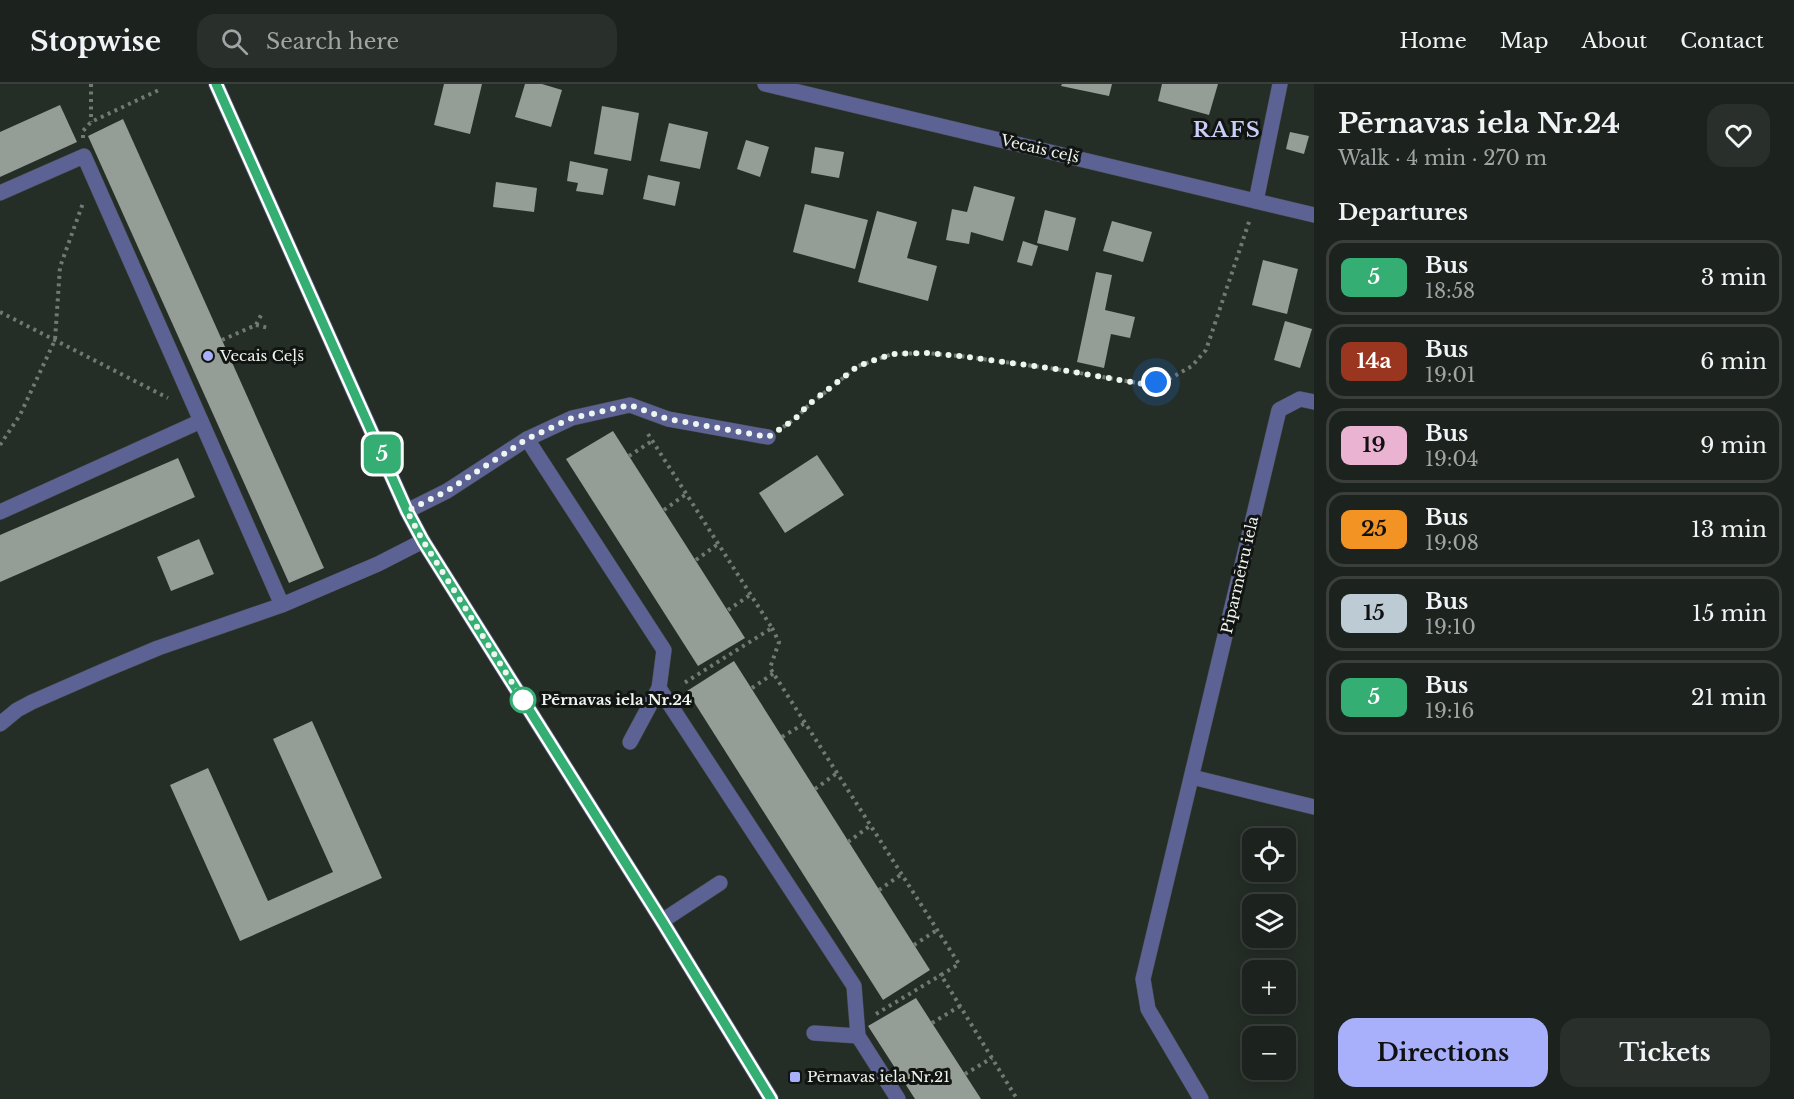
<!DOCTYPE html>
<html lang="en">
<head>
<meta charset="utf-8">
<style>
	body { margin:0; font-family:"Libre Baskerville",serif; background:#292f2a; color:#f1f3f6; height:100vh; display:flex; flex-direction:column; font-size:22px; white-space:nowrap }
	* { box-sizing:border-box; margin:0 }
	p { font-size:20px; color:#a0a4a4 }
	.icon { flex:none; width:33px; height:33px; fill:none; stroke:currentColor; stroke-width:2; stroke-linecap:round; stroke-linejoin:round }
	.map { position:relative; flex:1; overflow:hidden }
	.details { display:flex; flex-direction:column; background:#1c221d; width:480px }
	.details>* { flex:none }
	.badge { padding:0 12px; border-radius:9px; font-size:21px; line-height:39px }
	.tools { position:absolute; left:1242px; top:744px; display:grid; gap:12px }
	.tools a { display:grid; place-items:center; width:54px; height:54px; border-radius:12px; background:#1c221d; box-shadow:0 3px 15px #0003,0 0 0 2px #3a3f3b; font-size:30px }
	.you { position:absolute; width:30px; height:30px; margin:-15px; border:4px solid #fff; border-radius:50%; background:#1a73e8; box-shadow:0 0 0 9px #1a73e833 }
	.map>.badge { position:absolute; translate:-50% -50%; box-shadow:0 0 0 3px #fff }
	h2 { padding:0 24px; font-size:22px; line-height:54px }
	.round { display:grid; place-items:center; flex:none; width:63px; height:63px; border-radius:18px; background:#292f2a }
	.head { display:flex; align-items:center; justify-content:space-between; height:102px; padding:0 24px }
	h1 { font-size:28px; font-weight:700; line-height:45px }
	.button { display:flex; gap:12px; margin-top:auto; padding:12px 24px }
	.button a { flex:1; height:69px; border-radius:18px; background:#a8b0fc; color:#111; font-size:24px; font-weight:700; line-height:69px; text-align:center }
	.button a+a { background:#292f2a; color:#f1f3f6 }
	ul { padding:0; list-style:none }
	li { display:flex; align-items:center; gap:18px; height:75px; margin:0 12px 9px; padding:0 12px; border:3px solid #3a3f3b; border-radius:18px }
	li div { flex:1 }
	li b { display:block; font-size:22px }
	li em { font-style:normal }
	li .badge { min-width:66px; font-weight:700; text-align:center }
	header { display:flex; align-items:center; gap:36px; box-sizing:border-box; height:84px; padding:0 30px; background:#1c221d; border-bottom:2px solid #3a3f3b }
	header strong { font-size:28px }
	nav { display:flex; gap:33px; margin-inline-start:auto; font-size:21px }
	.search { width:420px; height:54px; background:#292f2a; display:flex; align-items:center; gap:15px; box-sizing:border-box; padding:0 21px; border-radius:18px; color:#a0a4a4; font-size:22px }
	main { display:flex; flex:1; min-height:0 }
	.map>svg:first-child { display:block }
	.building { fill:#949e96 }
	.lines { fill:none; stroke-linecap:round; stroke-linejoin:round }
	.minor-casing { stroke:#414943; stroke-width:16 }
	.path { stroke:#727973; stroke-width:4; stroke-dasharray:3 4.5; stroke-linecap:butt }
	.minor { stroke:#5d6294; stroke-width:15 }
	.line-casing { stroke:#fff; stroke-width:14 }
	.line { stroke:#35ae73; stroke-width:9 }
	.walk { stroke:#eef4ef; stroke-width:6; stroke-dasharray:0 10.8 }
	.poi-dot { fill:#a8b0fc; stroke:#111411; stroke-width:2 }
	.stop-dot { fill:#fff; stroke:#35ae73; stroke-width:3 }
	.labels { text-anchor:middle; stroke-width:6; stroke-linejoin:round; paint-order:stroke }
	.street-label { font-size:15px; fill:#eef4ef; stroke:#111411 }
	.poi-label { font-size:15px; fill:#eef4ef; stroke:#111411; text-anchor:start }
	.stop-label { font-size:15px; font-weight:bold; fill:#eef4ef; stroke:#111411; text-anchor:start }
	.district-label { font-size:21px; font-weight:bold; letter-spacing:1.5px; fill:#c8cef9; stroke:#111411 }
</style>
</head>
<body>
<header>
<strong>Stopwise</strong>
<div class="search"><svg class="icon" aria-label="search" viewBox="0 0 24 24"><circle cx="10" cy="10" r="6"/><path d="M15 15l6 6"/></svg>Search here</div>
<nav><a>Home</a><a>Map</a><a>About</a><a>Contact</a></nav>
</header>
<main>
<div class="map">
<svg width="1314" height="1015" viewBox="0 0 1314 1015">
	<rect width="100%" height="100%" fill="#252d27"/>
	<g class="building">
		<polygon points="444,0 482,0 470,50 434,41"/>
		<polygon points="525,0 542,0 562,6 551,43 515,33"/>
		<polygon points="1062,0 1112,0 1109,12 1061,2"/>
		<polygon points="1162,0 1218,0 1209,31 1158,17"/>
		<polygon points="60,21 77,58 0,93 0,48"/>
		<polygon points="602,22 639,29 631,77 594,70"/>
		<polygon points="123,35 324,484 289,499 88,52"/>
		<polygon points="669,39 708,48 700,85 660,77"/>
		<polygon points="1290,48 1309,52 1304,70 1286,65"/>
		<polygon points="746,56 769,63 760,93 737,85"/>
		<polygon points="815,63 844,68 839,94 811,89"/>
		<polygon points="570,77 608,85 603,111 576,107 578,99 567,97"/>
		<polygon points="648,91 680,98 675,122 643,115"/>
		<polygon points="496,98 537,104 534,128 493,123"/>
		<polygon points="974,102 1015,113 1003,157 971,148 969,160 946,156 952,125 967,128"/>
		<polygon points="805,120 868,136 855,185 793,168"/>
		<polygon points="1045,126 1076,134 1068,167 1037,159"/>
		<polygon points="877,127 917,138 907,174 937,182 928,217 858,198"/>
		<polygon points="1112,137 1152,148 1143,178 1103,167"/>
		<polygon points="1023,157 1038,162 1032,182 1017,178"/>
		<polygon points="1263,176 1298,185 1287,230 1252,221"/>
		<polygon points="1096,188 1112,191 1105,226 1135,233 1130,254 1111,250 1104,284 1077,278"/>
		<polygon points="1285,237 1312,245 1300,284 1274,276"/>
		<polygon points="613,347 745,554 698,582 566,375"/>
		<polygon points="817,371 844,411 785,449 759,409"/>
		<polygon points="178,374 195,413 0,498 0,451"/>
		<polygon points="199,455 214,490 171,507 157,473"/>
		<polygon points="734,577 930,886 883,916 687,607"/>
		<polygon points="312,637 382,794 240,857 170,701 208,684 268,817 333,788 273,655"/>
		<polygon points="916,914 932,939 981,1015 915,1015 868,942"/>
	</g>
	<g class="lines">
		<g class="minor-casing">
			<g id="minor">
				<polyline points="216,0 407,427 423,457 662,837 771,1015"/>
				<polyline points="765,0 1314,131"/>
				<polyline points="0,109 84,72 201,337"/>
				<polyline points="1256,117 1280,0"/>
				<polyline points="527,355 664,566 659,604 854,902 858,952 898,1015"/>
				<polyline points="407,427 447,407 527,355 572,334 630,321 668,335 768,353"/>
				<polyline points="0,428 201,337 282,521"/>
				<polyline points="0,640 17,626 32,618 103,587 158,564 282,521 378,480 423,457"/>
				<polyline points="630,658 659,604"/>
				<polyline points="1192,693 1314,723"/>
				<polyline points="662,837 720,799"/>
				<polyline points="814,949 858,952"/>
				<polyline points="1201,1015 1148,925 1143,895 1279,326 1300,315 1314,318"/>
			</g>
		</g>
		<g class="path">
			<polyline points="91,0 91,38"/>
			<polyline points="83,54 83,47 91,38 161,5"/>
			<polyline points="0,228 168,314"/>
			<polyline points="256,241 269,244"/>
			<polyline points="222,256 256,241 262,229"/>
			<polyline points="783,343 795,335 808,322 858,282 892,270 926,269 960,272 1056,285 1144,300 1169,295 1192,282 1206,266 1250,135"/>
			<polyline points="648,350 772,544 681,601"/>
			<polyline points="0,361 20,331 55,256 60,183 83,119"/>
			<polyline points="629,372 652,357"/>
			<polyline points="664,426 686,410"/>
			<polyline points="696,476 718,460"/>
			<polyline points="728,526 750,511"/>
			<polyline points="772,544 779,558 770,584 959,880 941,891 1017,1015"/>
			<polyline points="752,604 774,589"/>
			<polyline points="782,653 805,639"/>
			<polyline points="815,705 837,689"/>
			<polyline points="848,758 871,741"/>
			<polyline points="879,806 902,790"/>
			<polyline points="914,861 937,846"/>
			<polyline points="876,930 941,891"/>
			<polyline points="932,939 960,922"/>
			<polyline points="965,990 992,974"/>
		</g>
		<use href="#minor" class="minor"/>
	</g>
	<g class="lines">
		<g class="line-casing">
			<polyline id="line" points="216,0 407,427 423,457 662,837 771,1015"/>
		</g>
		<use href="#line" class="line"/>
		<polyline class="walk" points="523,616 423,457 407,427 447,407 527,355 572,334 630,321 668,335 768,353 795,335 808,321 858,282 892,270 926,269 960,272 1056,285 1143,300 1156,298"/>
	</g>
	<g class="poi-dot">
		<circle cx="208" cy="272" r="6"/>
		<rect x="789" y="987" width="12" height="12" rx="3"/>
	</g>
	<circle class="stop-dot" cx="523" cy="616" r="12"/>
	<g class="labels">
		<g class="street-label">
			<text transform="translate(1040 65) rotate(13)" y="5">Vecais ceļš</text>
			<text transform="translate(1240 491) rotate(-77)" y="5">Piparmētru iela</text>
		</g>
		<g class="poi-label">
			<text x="220" y="277">Vecais Ceļš</text>
			<text x="807" y="998">Pērnavas iela Nr.21</text>
		</g>
		<g class="stop-label">
			<text x="541" y="621">Pērnavas iela Nr.24</text>
		</g>
		<g class="district-label">
			<text x="1227" y="53">RAFS</text>
		</g>
	</g>
</svg>
<div class="tools">
<a><svg class="icon" aria-label="locate" viewBox="0 0 24 24"><circle cx="12" cy="12" r="6"/><path d="M12 2v4M12 18v4M2 12h4M18 12h4"/></svg></a>
<a><svg class="icon" aria-label="layers" viewBox="0 0 24 24"><path d="M12 4l9 5-9 5-9-5zM3 14l9 5 9-5"/></svg></a>
<a>+</a>
<a>−</a>
</div>
<div class="you" style="left:1156px;top:298px"></div>
<b class="badge" style="left:382px;top:370px;background:#35ae73;color:#fff">5</b>
</div>
<section class="details">
<div class="head"><div><h1>Pērnavas iela Nr.24</h1><p>Walk · 4 min · 270 m</p></div><a class="round"><svg class="icon" aria-label="heart" viewBox="0 0 24 24"><path d="M12 20l-8-8c-3-5 5-10 8-4 3-6 11-1 8 4z"/></svg></a></div>
<h2>Departures</h2>
<ul>
<li><span class="badge" style="background:#35ae73;color:#fff">5</span><div><b>Bus</b><p>18:58</p></div><em>3 min</em></li>
<li><span class="badge" style="background:#9a3520;color:#fff">14a</span><div><b>Bus</b><p>19:01</p></div><em>6 min</em></li>
<li><span class="badge" style="background:#ebb3d2;color:#111">19</span><div><b>Bus</b><p>19:04</p></div><em>9 min</em></li>
<li><span class="badge" style="background:#f39324;color:#111">25</span><div><b>Bus</b><p>19:08</p></div><em>13 min</em></li>
<li><span class="badge" style="background:#bdccd4;color:#111">15</span><div><b>Bus</b><p>19:10</p></div><em>15 min</em></li>
<li><span class="badge" style="background:#35ae73;color:#fff">5</span><div><b>Bus</b><p>19:16</p></div><em>21 min</em></li>
</ul>
<div class="button"><a>Directions</a><a>Tickets</a></div>
</section>
</main>
</body>
</html>
